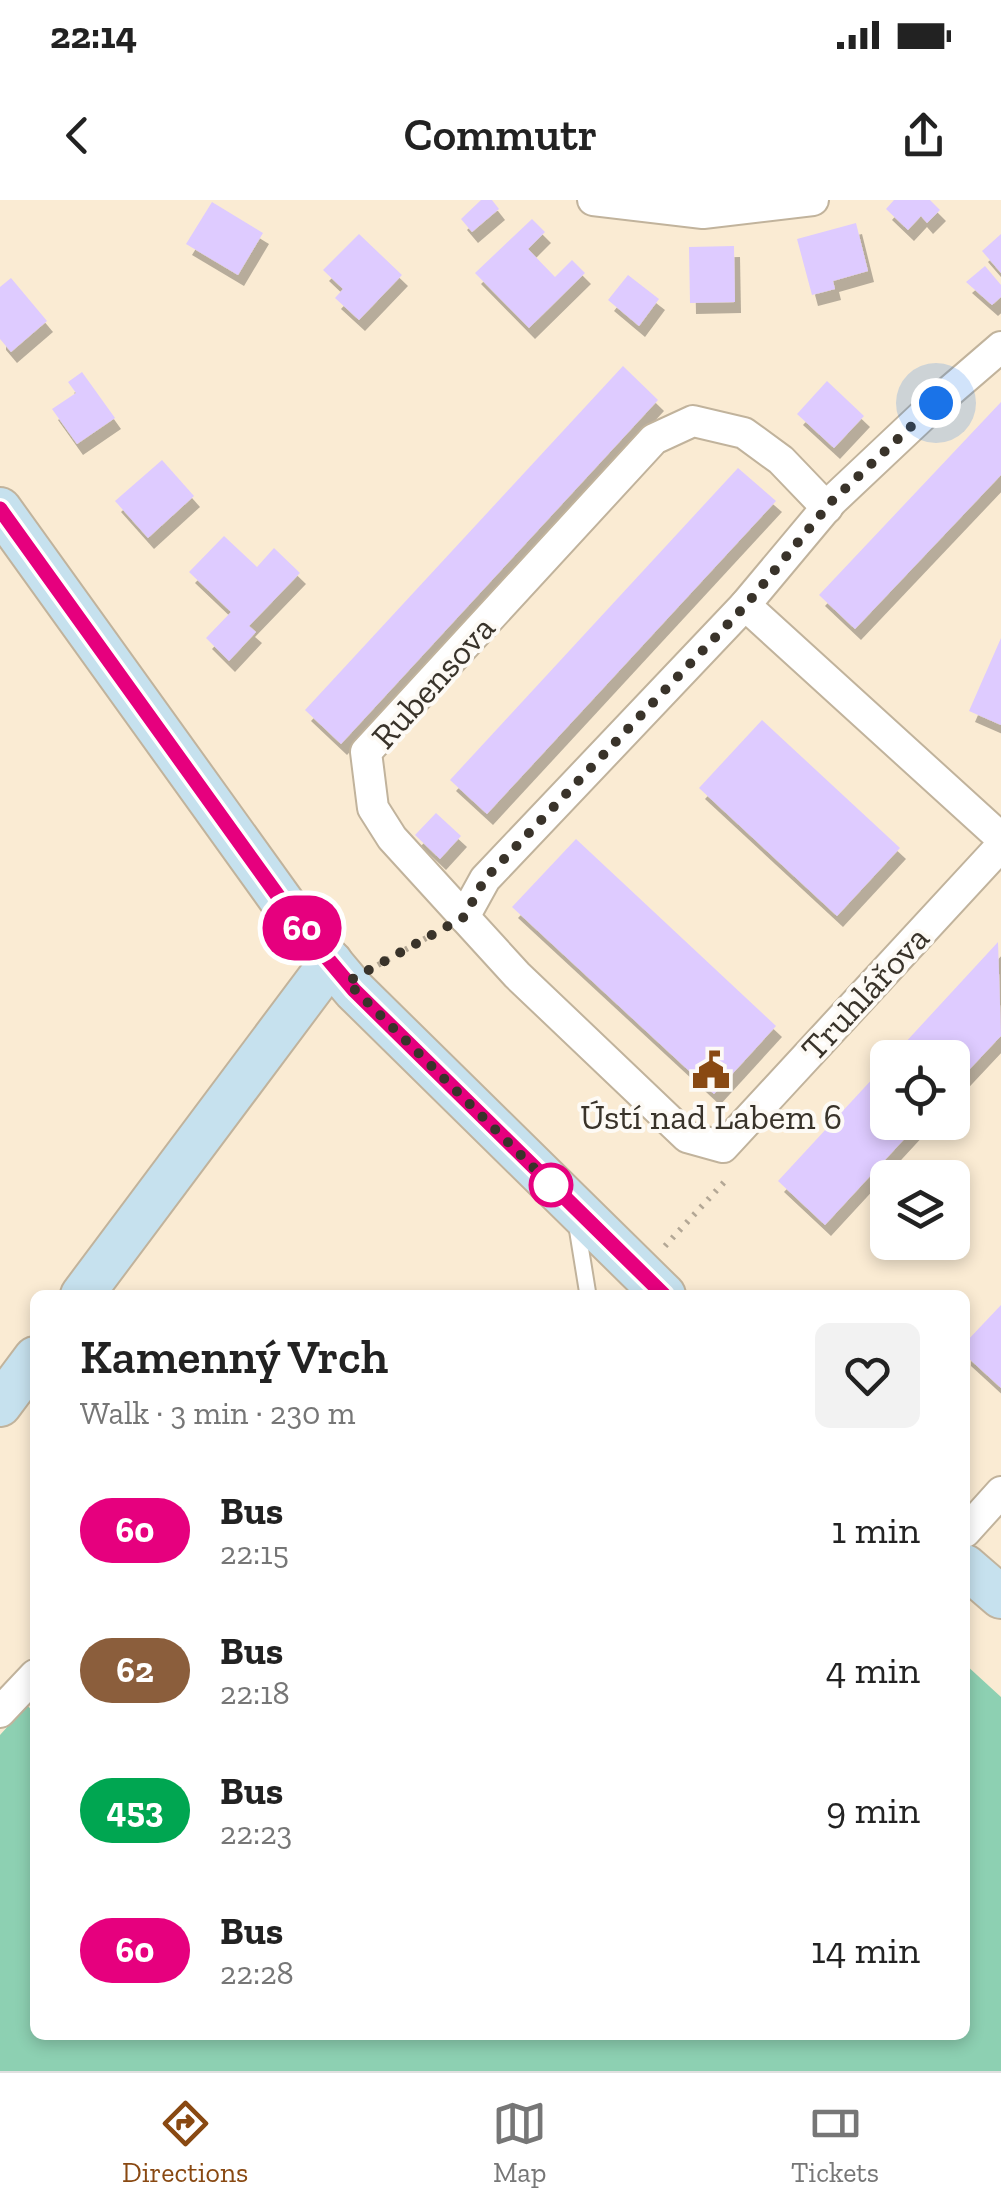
<!DOCTYPE html>
<html lang="en">
<head>
<meta charset="utf-8">
<style>
	body { margin:0; font-family:"Zilla Slab",serif; background:#f2f2f2; color:#222; height:100vh; display:flex; flex-direction:column; font-size:38px; white-space:nowrap }
	* { box-sizing:border-box; margin:0 }
	p { font-size:32px; color:#767676 }
	.icon { flex:none; width:55px; height:55px; fill:none; stroke:currentColor; stroke-width:2; stroke-linecap:round; stroke-linejoin:round }
	.map { position:relative; flex:1; overflow:hidden }
	.sheet { position:absolute; left:30px; top:1090px; width:940px; height:750px; display:flex; flex-direction:column; background:#fff; border-radius:15px; box-shadow:0 5px 15px #0003 }
	.sheet>* { flex:none }
	.badge { padding:0 20px; border-radius:32px; font-size:35px; line-height:65px }
	.fabs { position:absolute; left:870px; top:840px; display:grid; gap:20px }
	.fabs a { display:grid; place-items:center; width:100px; height:100px; border-radius:15px; background:#fff; box-shadow:0 5px 15px #0003; font-size:50px }
	.you { position:absolute; width:50px; height:50px; margin:-25px; border:8px solid #fff; border-radius:50%; background:#1a73e8; box-shadow:0 0 0 15px #1a73e833 }
	.map>.badge { position:absolute; translate:-50% -50%; box-shadow:0 0 0 5px #fff }
	.round { display:grid; place-items:center; flex:none; width:105px; height:105px; border-radius:15px; background:#f2f2f2 }
	.head { display:flex; align-items:center; justify-content:space-between; height:170px; padding:0 50px }
	h1 { font-size:48px; font-weight:600; line-height:75px }
	ul { padding:0; list-style:none }
	li { display:flex; align-items:center; gap:30px; height:140px; padding:0 50px }
	li div { flex:1 }
	li b { display:block; font-size:38px }
	li em { font-style:normal }
	li .badge { min-width:110px; font-weight:700; text-align:center }
	.status { display:flex; justify-content:space-between; align-items:center; height:70px; padding:0 50px; background:#fff; direction:ltr }
	.status svg { height:28px; fill:currentColor }
	header { display:flex; justify-content:space-between; align-items:center; height:130px; padding:0 50px; background:#fff; font-size:45px; font-weight:600 }
	.tabs { display:flex; justify-content:space-around; align-items:center; height:140px; border-top:2px solid #e0e0e0; background:#fff; font-size:28px; color:#767676 }
	.tabs a { display:grid; justify-items:center; gap:5px }
	.tabs .current { color:#894912 }
	.map>svg:first-child { display:block }
	.green { fill:#8dd0b2 }
	.building { fill:#decbff; filter:url(#shadow) }
	.lines { fill:none; stroke-linecap:round; stroke-linejoin:round }
	.lane-casing { stroke:#c1b39c; stroke-width:19 }
	.street-casing { stroke:#c1b39c; stroke-width:34 }
	.secondary-casing { stroke:#c1b39c; stroke-width:46 }
	.path { stroke:#b3a795; stroke-width:6; stroke-dasharray:2.5 8; stroke-linecap:butt }
	.lane { stroke:#fff; stroke-width:15 }
	.street { stroke:#fff; stroke-width:30 }
	.secondary { stroke:#c6e1ee; stroke-width:42 }
	.line-casing { stroke:#fff; stroke-width:22 }
	.line { stroke:#e6007e; stroke-width:15 }
	.walk { stroke:#39332a; stroke-width:10; stroke-dasharray:0 18 }
	.stop-dot { fill:#fff; stroke:#e6007e; stroke-width:5 }
	.labels { text-anchor:middle; stroke-width:8; stroke-linejoin:round; paint-order:stroke }
	.street-label { font-size:35px; fill:#39332a; stroke:#fdfaf5 }
	.poi-label { font-size:35px; fill:#39332a; stroke:#fdfaf5 }
</style>
</head>
<body>
<div class="status"><b>22:14</b><svg viewBox="0 0 49 12"><path d="M0 12V9h3v3zM5 12V6h3v6zM10 12V3h3v9zM15 12V0h3v12zM26 1h20v11H26zM47 4h2v5h-2z"/></svg></div>
<header><svg class="icon" aria-label="back" viewBox="0 0 24 24"><path d="M15 5l-7 7 7 7"/></svg>Commutr<svg class="icon" aria-label="share" viewBox="0 0 24 24"><path d="M12 15V3M7 8l5-5 5 5M5 13v7h14v-7"/></svg></header>
<div class="map">
<svg width="1001" height="1871" viewBox="0 0 1001 1871">
	<defs>
		<filter id="shadow"><feDropShadow dx="6" dy="11" stdDeviation="0" flood-color="#0004"/></filter>
	</defs>
	<rect width="100%" height="100%" fill="#faebd3"/>
	<polygon class="green" points="965,1464 1001,1497 1001,1871 0,1871 0,1535 27,1505 35,1514 35,1835 965,1835"/>
	<g class="building">
		<polygon points="481,0 492,0 499,9 472,32 461,19"/>
		<polygon points="894,0 930,0 940,10 927,23 921,16 908,30 886,9"/>
		<polygon points="212,2 263,33 238,75 186,44"/>
		<polygon points="532,19 545,32 528,49 555,77 572,60 585,73 529,128 475,73"/>
		<polygon points="856,23 868,71 833,81 835,89 812,95 797,39"/>
		<polygon points="359,34 402,75 359,120 335,98 343,89 323,70"/>
		<polygon points="1001,34 1001,73 982,51"/>
		<polygon points="734,46 735,102 690,103 689,47"/>
		<polygon points="985,66 1001,85 1001,97 992,105 966,82"/>
		<polygon points="628,75 659,99 639,126 608,100"/>
		<polygon points="11,78 47,121 11,152 0,139 0,87"/>
		<polygon points="623,166 658,200 341,544 305,510"/>
		<polygon points="82,172 115,218 77,244 52,209 76,193 68,182"/>
		<polygon points="827,181 864,216 834,248 797,214"/>
		<polygon points="1001,202 1001,275 855,429 819,395"/>
		<polygon points="162,260 194,296 148,338 115,301"/>
		<polygon points="738,268 776,301 487,614 450,580"/>
		<polygon points="224,336 257,367 274,348 300,373 249,426 256,432 229,461 206,438 231,412 189,372"/>
		<polygon points="1001,438 1001,525 969,511"/>
		<polygon points="762,520 900,648 837,716 699,588"/>
		<polygon points="436,613 461,636 440,659 415,635"/>
		<polygon points="576,639 776,826 714,894 512,707"/>
		<polygon points="998,742 1001,836 998,839 952,888 952,858 891,858"/>
		<polygon points="888,862 888,922 920,922 825,1025 778,981"/>
		<polygon points="1001,1105 1001,1188 965,1155 965,1143"/>
	</g>
	<g class="lines">
		<g class="lane-casing">
			<polyline id="lane" points="576,1021 588,1095"/>
		</g>
		<g class="street-casing">
			<g id="street">
				<polyline points="593,0 703,13 813,0"/>
				<polyline points="827,308 781,260 744,233 693,221 654,239 366,552 373,608 392,638 517,775 687,937 723,947 1001,646"/>
				<polyline points="745,405 1001,638"/>
				<polyline points="464,717 485,679 745,405 832,301 936,203 1001,147"/>
				<polyline points="965,1332 1001,1292"/>
				<polyline points="0,1512 35,1475"/>
			</g>
		</g>
		<g class="secondary-casing">
			<g id="secondary">
				<polyline points="0,309 296,721 354,790 664,1095"/>
				<polyline points="82,1095 331,762"/>
				<polyline points="0,1205 35,1158"/>
				<polyline points="965,1366 1001,1397"/>
			</g>
		</g>
		<g class="path">
			<polyline points="378,765 437,732"/>
			<polyline points="665,1046 728,978"/>
		</g>
		<use href="#lane" class="lane"/>
		<use href="#street" class="street"/>
		<use href="#secondary" class="secondary"/>
	</g>
	<g class="lines">
		<g class="line-casing">
			<polyline id="line" points="0,309 296,721 354,790 664,1095"/>
		</g>
		<use href="#line" class="line"/>
		<polyline class="walk" points="551,985 555,989 347,782 464,717 485,679 746,405 832,301 936,203"/>
	</g>
	<defs>
		<g id="civic-bare" transform="scale(3)"><path d="M-.6-6.5H3V-4.5H.6V-3L4-1V1h2V6H-6V1h2V-1L-.6-3ZM-1.2 2.5V6h2.4V2.5Z" fill="#894912" stroke="#fdfaf5" stroke-width="2.5" paint-order="stroke"/></g>
	</defs>
	<g fill-rule="evenodd">
		<use href="#civic-bare" x="711" y="870"/>
	</g>
	<circle class="stop-dot" cx="551" cy="985" r="20"/>
	<g class="labels">
		<g class="street-label">
			<text transform="translate(433 482) rotate(-48)" y="12">Rubensova</text>
			<text transform="translate(865 793) rotate(-47)" y="12">Truhlářova</text>
		</g>
		<g class="poi-label">
			<text x="711" y="929">Ústí nad Labem 6</text>
		</g>
	</g>
</svg>
<div class="fabs">
<a><svg class="icon" aria-label="locate" viewBox="0 0 24 24"><circle cx="12" cy="12" r="6"/><path d="M12 2v4M12 18v4M2 12h4M18 12h4"/></svg></a>
<a><svg class="icon" aria-label="layers" viewBox="0 0 24 24"><path d="M12 4l9 5-9 5-9-5zM3 14l9 5 9-5"/></svg></a>
</div>
<div class="you" style="left:936px;top:203px"></div>
<b class="badge" style="left:302px;top:728px;background:#e6007e;color:#fff">60</b>
<section class="sheet">
<div class="head"><div><h1>Kamenný Vrch</h1><p>Walk · 3 min · 230 m</p></div><a class="round"><svg class="icon" aria-label="heart" viewBox="0 0 24 24"><path d="M12 20l-8-8c-3-5 5-10 8-4 3-6 11-1 8 4z"/></svg></a></div>
<ul>
<li><span class="badge" style="background:#e6007e;color:#fff">60</span><div><b>Bus</b><p>22:15</p></div><em>1 min</em></li>
<li><span class="badge" style="background:#8b5e3c;color:#fff">62</span><div><b>Bus</b><p>22:18</p></div><em>4 min</em></li>
<li><span class="badge" style="background:#00a651;color:#fff">453</span><div><b>Bus</b><p>22:23</p></div><em>9 min</em></li>
<li><span class="badge" style="background:#e6007e;color:#fff">60</span><div><b>Bus</b><p>22:28</p></div><em>14 min</em></li>
</ul>
</section>
</div>
<nav class="tabs">
<a class="current"><svg class="icon" aria-label="directions" viewBox="0 0 24 24"><path d="M12 3l9 9-9 9-9-9zM9 14v-3h6M13 9l2 2-2 2"/></svg>Directions</a>
<a><svg class="icon" aria-label="map" viewBox="0 0 24 24"><path d="M3 6l6-2 6 2 6-2v14l-6 2-6-2-6 2zM9 4v14M15 6v14"/></svg>Map</a>
<a><svg class="icon" aria-label="tickets" viewBox="0 0 24 24"><path d="M3 7h18v10H3zM15 7v10"/></svg>Tickets</a>
</nav>
</body>
</html>
